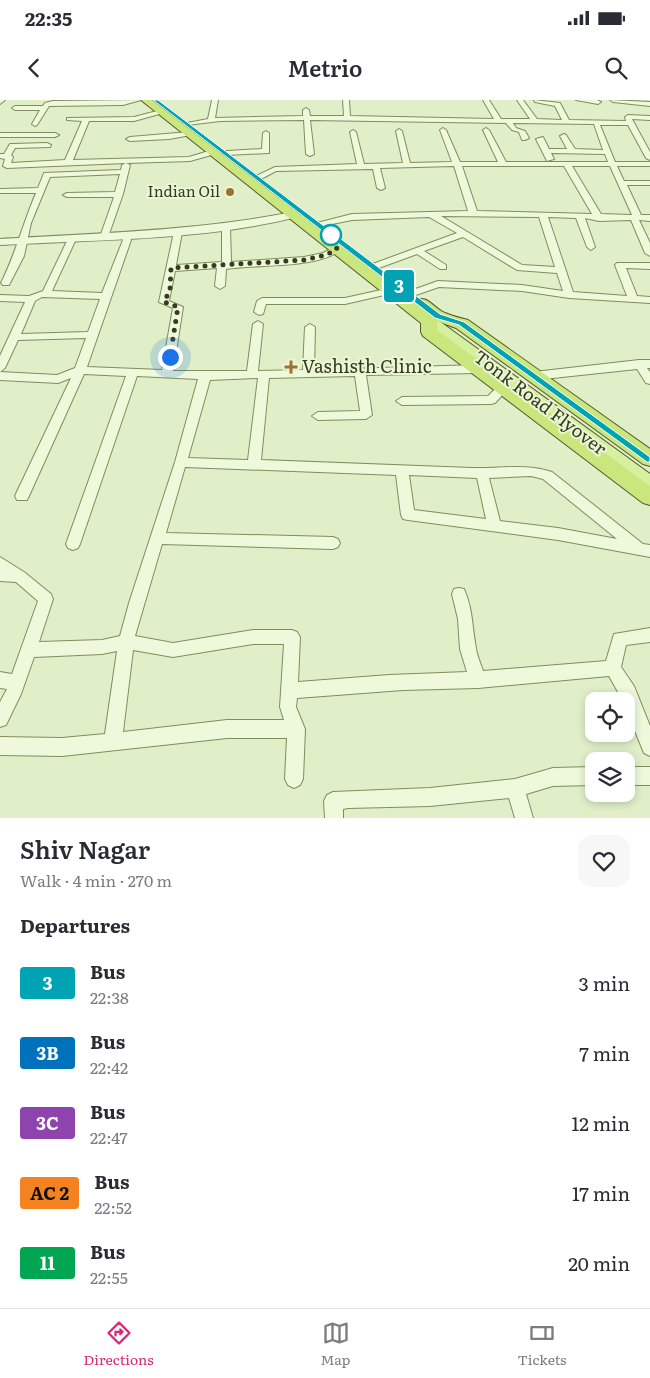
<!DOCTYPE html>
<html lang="en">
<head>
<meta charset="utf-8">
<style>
	body { margin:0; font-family:Literata,serif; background:#f7f7f7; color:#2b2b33; height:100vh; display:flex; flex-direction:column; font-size:19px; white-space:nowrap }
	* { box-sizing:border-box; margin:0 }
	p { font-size:16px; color:#7c7c81 }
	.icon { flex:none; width:28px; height:28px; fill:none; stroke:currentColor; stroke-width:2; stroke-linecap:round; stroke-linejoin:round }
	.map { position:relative; height:718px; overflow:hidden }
	.panel { display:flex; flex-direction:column; background:#fff; flex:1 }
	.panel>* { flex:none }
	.badge { padding:0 10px; border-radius:4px; font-size:18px; line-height:32px }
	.fabs { position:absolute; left:585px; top:592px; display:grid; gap:10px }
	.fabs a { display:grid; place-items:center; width:50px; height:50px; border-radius:10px; background:#fff; box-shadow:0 2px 8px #0003; font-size:25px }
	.you { position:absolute; width:25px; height:25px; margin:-12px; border:4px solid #fff; border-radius:50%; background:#1a73e8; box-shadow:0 0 0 8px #1a73e833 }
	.map>.badge { position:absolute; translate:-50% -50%; box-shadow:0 0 0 2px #fff }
	h2 { padding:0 20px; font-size:19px; line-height:45px }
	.round { display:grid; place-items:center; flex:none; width:52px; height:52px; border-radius:15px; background:#f7f7f7 }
	.head { display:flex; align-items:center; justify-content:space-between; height:85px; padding:0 20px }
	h1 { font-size:24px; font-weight:600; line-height:38px }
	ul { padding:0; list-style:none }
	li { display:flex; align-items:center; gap:15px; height:70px; padding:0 20px }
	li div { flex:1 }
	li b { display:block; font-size:19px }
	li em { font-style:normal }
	li .badge { min-width:55px; font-weight:700; text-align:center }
	.status { display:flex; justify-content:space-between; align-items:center; height:35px; padding:0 25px; background:#fff; direction:ltr }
	.status svg { height:14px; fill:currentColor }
	header { display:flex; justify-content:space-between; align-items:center; height:65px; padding:0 20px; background:#fff; font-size:22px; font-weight:600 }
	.dock { display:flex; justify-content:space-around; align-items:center; height:70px; border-top:1px solid #e1e1e2; background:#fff; font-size:14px; color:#7c7c81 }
	.dock a { display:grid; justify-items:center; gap:2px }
	.dock .selected { color:#db2777 }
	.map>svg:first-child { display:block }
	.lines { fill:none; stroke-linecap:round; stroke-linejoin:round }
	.minor-casing { stroke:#828b5c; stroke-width:2 }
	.tertiary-casing { stroke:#828b5c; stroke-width:2 }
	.primary-casing { stroke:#545930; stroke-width:2 }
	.trunk-casing { stroke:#545930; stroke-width:2 }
	.minor { fill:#eef9db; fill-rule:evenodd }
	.tertiary { fill:#eef9db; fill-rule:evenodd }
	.primary { fill:#d5f1a0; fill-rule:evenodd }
	.trunk { fill:#cae77d; fill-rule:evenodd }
	.line { fill:#00a3b4; stroke:#fff }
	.walk { stroke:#373b20; stroke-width:5; stroke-dasharray:0 9 }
	.poi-dot { fill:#9a742c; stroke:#ebf6d7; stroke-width:2 }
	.stop-dot { fill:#fff; stroke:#00a3b4; stroke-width:2.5 }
	.labels { text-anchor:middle; stroke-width:4; stroke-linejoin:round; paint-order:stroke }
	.far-poi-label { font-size:15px; fill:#373b20; stroke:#ebf6d7; text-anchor:end }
	.poi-label { font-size:18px; fill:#373b20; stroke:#ebf6d7; text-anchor:start }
	.street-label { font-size:18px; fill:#373b20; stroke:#ebf6d7 }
</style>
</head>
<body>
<div class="status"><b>22:35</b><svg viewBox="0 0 49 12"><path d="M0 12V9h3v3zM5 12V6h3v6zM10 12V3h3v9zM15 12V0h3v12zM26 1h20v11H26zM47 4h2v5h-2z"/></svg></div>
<header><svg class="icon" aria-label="back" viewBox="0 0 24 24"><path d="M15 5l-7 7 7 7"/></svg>Metrio<svg class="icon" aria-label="search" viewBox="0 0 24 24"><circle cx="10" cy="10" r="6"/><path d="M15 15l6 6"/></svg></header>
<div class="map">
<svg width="650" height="718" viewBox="0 0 650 718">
	<rect width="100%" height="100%" fill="#e1efc8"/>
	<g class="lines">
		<g class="minor-casing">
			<g id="minor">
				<polygon points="0,0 5,0 0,4"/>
				<polygon points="141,0 123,5 49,6 37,25 35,26 32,24 40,10 15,10 12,8 15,6 43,6 45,3 53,1"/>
				<path d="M212,0H218L215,18L303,16V10L306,8L309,10L310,16H344L343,0H349L350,16L494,19L483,0H489L501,19H530L517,0H523L537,19L562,20L555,6L535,2L534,0L560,3L569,20L626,21L625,17L628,15L650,16V20L632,19L650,52V60L646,58L628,25H600L615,62H650V66H617L624,81H650V85H627L641,115H650V121L639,120L650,143V156L645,153L631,120L599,121L585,118L595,147L591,150L587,147L576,118L548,117L573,192L627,196L615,165L617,163H650V169L626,168L637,196L650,197V203L569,198L522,191L439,187L410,197L405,194L407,192L438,181L522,185L563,191L557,173L517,170L463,137L424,151L446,165V169H440L417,154L376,169H370V165L457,133L429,117L352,120L317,127L313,124L352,114L468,111L454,66L380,68L385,88L381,90L377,88L373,69L276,71L261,79L254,77L275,67L357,64L350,32L353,30L356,32L364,64L403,63L396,31L399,29L402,31L410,63L452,62L440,30L443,28L446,30L460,62H498L483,30L486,28L489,30L506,62H608L605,54L551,53L554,59L547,61L536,39L543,37L549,49H567L560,36L564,34L566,35L575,49L603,50L594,24L513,23L516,28L525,31L529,38L525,40H522L519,32L512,30L506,23L310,20L314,54L310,56L306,54L304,20L220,21L187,25V23L208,19ZM462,66H564L592,114L477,111ZM572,66H610L632,115L601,114ZM441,116L539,117L555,167L522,165Z"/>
				<polygon points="576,0 597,0 601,2 598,4"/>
				<polygon points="610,0 650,2 650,6 613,2"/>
				<path d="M161,10L164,12L163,13L134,21H89L73,60L189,57L212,50L216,52L215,54L190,61L126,63L130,65L123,94L108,137L104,140L100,137L114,97H67L63,95L67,93L115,92L120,74L50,77L31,123L24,156L9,185H3L1,183C16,153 23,123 36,93H0V89L38,88L44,73L121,70L122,65L126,63L7,68L3,66L5,59L0,58V54H4L10,44H13L47,43L51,45L50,47L15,48L11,55L13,57L11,63L65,60L82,21L67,20V18L134,17Z"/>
				<polygon points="266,31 269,33 269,53 227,55 223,53 227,51 262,49 263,33"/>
				<polygon points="189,32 193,34 191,35 169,39 130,41 126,39 130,37"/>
				<polygon points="0,33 55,33 59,35 55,37 0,37"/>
				<path d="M226,124L230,127L231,162L304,157L323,153L337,146L341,149C321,169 255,164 226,169L225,186L220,189L215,186L217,168L175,171L169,201L183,207L173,271H247L253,224L258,221L263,224L258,271L303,270L305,227L310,224L315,227L314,270L477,265L482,269L477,273L366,275L372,315L366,319L318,320L312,316L318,312L360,311L355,276L269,278L261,360C331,363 401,365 472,368C499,369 525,363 552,372L643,444L650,445V457L558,440L408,420L403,419L401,415L396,375L185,367L166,433L333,437L338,439L340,443L338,447L333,449L162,444L135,536L173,543L253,530H292L297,532L300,537L298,582L389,575L467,572L460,549L458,519L452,494L454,489L459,488L464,489C473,509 472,528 476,548C477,556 481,564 483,571L606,561L614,534L650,528V542L626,545L621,567L634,586L650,626V656L644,653L626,609V601H623L609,576L478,588L403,590L297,598L296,607L305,629L303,679L300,685L294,688L288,685L285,679L287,638H227L62,656L0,655V637L62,638L105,634L117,551L102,554L34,557L21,594L6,625L0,627V602L7,589L0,588V572L12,574L38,501L16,482L0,481V457L24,472L51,494L53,499L39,542L102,540L120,536L129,503L175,362L198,279L137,276L80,444L78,448L73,450L68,448L66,444L126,276L84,274L29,396L27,400H17L15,396L71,278L58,283L0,280V272L57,275L75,268L86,238L18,240L5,268L0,272V256L25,202L0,201V195L29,196L43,191L68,139L72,136L76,139L52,191L102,193L123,140L122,135L129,133L131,140L87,267L162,270L173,208L159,202L174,132L178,129L182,132L176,165L222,162V127ZM42,197L100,199L88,232L21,234L35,201ZM258,278L248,360L188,358L210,280ZM409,375L477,378L486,419L414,410ZM531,376L543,379L617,439L558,428L500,421L489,378ZM253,544H284L280,607L284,620H227L123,632L133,550L173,557Z"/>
				<polygon points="390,188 393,189 393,193 345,204 266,204 263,214 259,215 254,212 257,201 262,198 345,198"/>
				<polygon points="639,260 650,260 650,268 647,268 650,272 650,284 646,283 637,269 534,280 528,276 534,272"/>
				<polygon points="503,284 509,288 495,303 491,304 402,305 396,301 402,297 488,296 499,285"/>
				<polygon points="594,667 594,685 553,686 526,694 533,718 515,718 509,698 430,706 348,708 343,709 343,718 325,718 324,701 327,695 333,692 430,688 515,679 553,668"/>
				<rect x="626" y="667" width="24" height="18"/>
			</g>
		</g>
		<g class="tertiary-casing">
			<path id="tertiary" d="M293,112L298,115L297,117C200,141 99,139 0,145V139C98,133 196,131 293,112Z"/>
		</g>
		<g class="primary-casing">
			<polygon id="primary" points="429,216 435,218 650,374 650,393 643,391 423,224 421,221 423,218"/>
		</g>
		<g class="trunk-casing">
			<path id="trunk" d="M141,0H152L414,202C426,192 434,209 445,213C452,216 460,218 468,220L650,349V366L643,364L456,228L437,221V230L650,386V405L643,403L423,236L421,232V223Z"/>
		</g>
		<use href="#minor" class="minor"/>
		<use href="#tertiary" class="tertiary"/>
		<use href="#primary" class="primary"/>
		<use href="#trunk" class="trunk"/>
	</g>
	<polygon class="line" points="153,0 158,0 440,214 464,222 650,357 650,362 647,362 459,225 435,218"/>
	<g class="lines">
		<polyline class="walk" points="170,257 178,207 164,202 170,190 171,168 304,160 326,155 337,149 331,135"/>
	</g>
	<g class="poi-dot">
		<circle cx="230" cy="92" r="5"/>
		<path d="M288.5 259.5h5v5h5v5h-5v5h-5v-5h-5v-5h5z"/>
	</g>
	<circle class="stop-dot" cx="331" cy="135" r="10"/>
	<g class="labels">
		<g class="far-poi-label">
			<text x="220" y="97">Indian Oil</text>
		</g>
		<g class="poi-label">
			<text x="302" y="273">Vashisth Clinic</text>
		</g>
		<g class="street-label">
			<text transform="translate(540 303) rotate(37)" y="6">Tonk Road Flyover</text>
		</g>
	</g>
</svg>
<div class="fabs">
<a><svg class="icon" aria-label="locate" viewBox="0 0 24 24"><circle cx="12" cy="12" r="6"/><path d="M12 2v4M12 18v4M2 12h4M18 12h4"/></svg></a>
<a><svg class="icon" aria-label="layers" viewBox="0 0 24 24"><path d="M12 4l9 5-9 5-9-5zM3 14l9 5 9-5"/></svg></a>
</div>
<div class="you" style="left:170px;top:257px"></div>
<b class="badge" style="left:399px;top:186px;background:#00a3b4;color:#fff">3</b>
</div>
<section class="panel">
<div class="head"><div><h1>Shiv Nagar</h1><p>Walk · 4 min · 270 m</p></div><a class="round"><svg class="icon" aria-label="heart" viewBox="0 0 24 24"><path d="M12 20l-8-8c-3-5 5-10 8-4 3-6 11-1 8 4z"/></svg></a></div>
<h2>Departures</h2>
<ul>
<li><span class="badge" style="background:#00a3b4;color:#fff">3</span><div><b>Bus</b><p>22:38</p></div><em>3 min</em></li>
<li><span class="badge" style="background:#0072bc;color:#fff">3B</span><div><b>Bus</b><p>22:42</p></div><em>7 min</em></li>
<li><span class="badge" style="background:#8e44ad;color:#fff">3C</span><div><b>Bus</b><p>22:47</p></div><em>12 min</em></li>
<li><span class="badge" style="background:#f58220;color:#111">AC 2</span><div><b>Bus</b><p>22:52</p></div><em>17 min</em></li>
<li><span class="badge" style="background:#00a651;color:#fff">11</span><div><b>Bus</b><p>22:55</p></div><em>20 min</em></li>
</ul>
</section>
<nav class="dock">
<a class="selected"><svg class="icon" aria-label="directions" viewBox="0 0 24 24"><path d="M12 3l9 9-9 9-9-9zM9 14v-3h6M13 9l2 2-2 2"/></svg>Directions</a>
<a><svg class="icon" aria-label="map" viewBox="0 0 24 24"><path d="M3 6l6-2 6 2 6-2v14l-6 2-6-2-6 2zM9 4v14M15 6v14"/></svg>Map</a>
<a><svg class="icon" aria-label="tickets" viewBox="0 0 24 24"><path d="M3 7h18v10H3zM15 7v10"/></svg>Tickets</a>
</nav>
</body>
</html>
